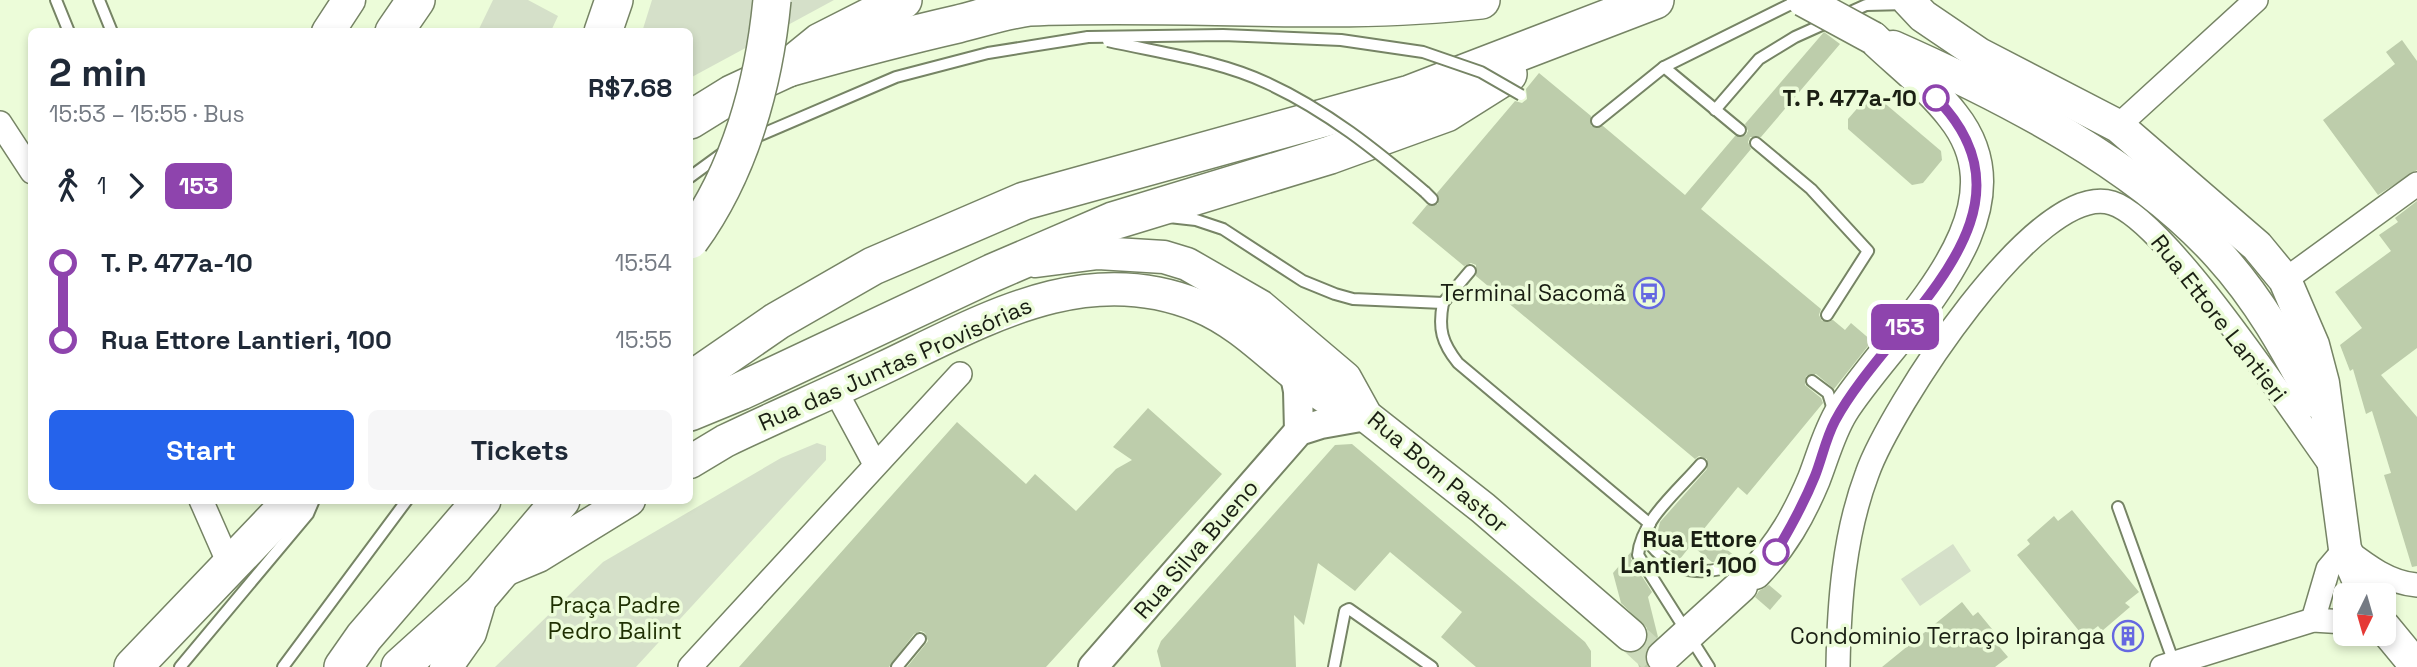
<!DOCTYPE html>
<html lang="en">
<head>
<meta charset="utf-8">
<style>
	body { margin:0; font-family:"Space Grotesk",sans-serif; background:#f6f6f7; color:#1f2937; height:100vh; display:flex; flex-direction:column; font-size:26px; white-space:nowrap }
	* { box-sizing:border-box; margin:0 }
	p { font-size:23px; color:#747a83 }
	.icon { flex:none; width:38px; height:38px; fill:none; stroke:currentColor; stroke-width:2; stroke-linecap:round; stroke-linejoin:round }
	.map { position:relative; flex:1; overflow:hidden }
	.sheet { position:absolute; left:28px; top:28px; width:665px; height:476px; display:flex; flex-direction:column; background:#fff; border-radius:10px; box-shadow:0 4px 10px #0003 }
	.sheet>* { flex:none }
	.badge { padding:0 14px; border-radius:10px; font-size:24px; line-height:46px }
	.needle { width:46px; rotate:185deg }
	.controls { position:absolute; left:2333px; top:583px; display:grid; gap:14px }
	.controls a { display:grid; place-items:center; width:63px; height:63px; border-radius:10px; background:#fff; box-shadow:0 4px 10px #0003; font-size:35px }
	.map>.badge { position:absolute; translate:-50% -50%; box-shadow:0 0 0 4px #fff }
	.legs { display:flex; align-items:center; gap:10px; height:77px; padding:0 21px; font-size:23px }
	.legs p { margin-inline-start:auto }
	.summary { display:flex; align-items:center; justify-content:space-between; height:119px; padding:0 21px }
	h1 { font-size:38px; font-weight:800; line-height:52px }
	.cta { display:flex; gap:14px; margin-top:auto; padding:14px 21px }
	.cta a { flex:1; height:80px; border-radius:10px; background:#2563eb; color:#fff; font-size:28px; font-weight:800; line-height:80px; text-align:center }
	.cta a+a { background:#f6f6f7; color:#1f2937 }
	ul { padding:0 21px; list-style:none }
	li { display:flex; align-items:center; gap:24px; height:77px; font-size:26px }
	li i { display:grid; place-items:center; width:10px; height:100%; margin:0 9px; background:currentColor }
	li i::after { content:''; width:18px; height:18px; margin:-9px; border:5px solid; border-radius:50%; background:#fff }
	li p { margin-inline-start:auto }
	li:first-child i { background:linear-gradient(#0000 50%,currentColor 0) }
	li:last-child i { background:linear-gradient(currentColor 50%,#0000 0) }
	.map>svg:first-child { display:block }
	.green { fill:#d5e0c9 }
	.building { fill:#bdcdab }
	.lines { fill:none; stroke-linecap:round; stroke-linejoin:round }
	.secondary-tunnel { stroke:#ccdbbb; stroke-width:32; stroke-dasharray:32 16; stroke-linecap:butt }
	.service-casing { stroke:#768465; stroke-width:14 }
	.minor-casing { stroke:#768465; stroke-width:26 }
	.tertiary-casing { stroke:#768465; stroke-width:32 }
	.secondary-casing { stroke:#768465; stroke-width:35 }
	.trunk-casing { stroke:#768465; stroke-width:40 }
	.service { stroke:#fff; stroke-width:10 }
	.minor { stroke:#fff; stroke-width:23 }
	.tertiary { stroke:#fff; stroke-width:28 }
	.secondary { stroke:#fff; stroke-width:32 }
	.trunk { stroke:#fff; stroke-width:37 }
	.service-bridge-casing { stroke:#768465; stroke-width:14; stroke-linecap:butt }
	.secondary-bridge-casing { stroke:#768465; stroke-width:35; stroke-linecap:butt }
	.trunk-bridge-casing { stroke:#768465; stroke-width:40; stroke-linecap:butt }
	.service-bridge { stroke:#fff; stroke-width:10 }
	.secondary-bridge { stroke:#fff; stroke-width:32 }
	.trunk-bridge { stroke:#fff; stroke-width:37 }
	.line-1-casing { stroke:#fff; stroke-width:16 }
	.line-1 { stroke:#8e44ad; stroke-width:10 }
	.stop-1-dot { fill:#fff; stroke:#8e44ad; stroke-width:3.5 }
	.labels { text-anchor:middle; stroke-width:7; stroke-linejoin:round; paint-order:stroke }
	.stop-label { font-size:23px; font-weight:bold; fill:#1a1f13; stroke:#ecfcd9; text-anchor:end }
	.poi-label { font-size:23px; fill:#1a1f13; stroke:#ecfcd9; text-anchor:end }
	.street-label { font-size:23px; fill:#1a1f13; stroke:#ecfcd9 }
	.park-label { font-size:23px; fill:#1f2f02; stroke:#ecfcd9 }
</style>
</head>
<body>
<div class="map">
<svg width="2417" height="667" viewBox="0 0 2417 667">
	<rect width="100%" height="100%" fill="#ecfcd9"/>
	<g class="green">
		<polygon points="493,0 528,0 558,16 551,31 478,31"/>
		<polygon points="652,0 834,0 690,78 690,32 642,32"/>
		<polygon points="817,443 826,446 826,460 636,667 495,667 603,562 781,458"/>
		<polygon points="1953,544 1971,571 1920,606 1901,579"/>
	</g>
	<g class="building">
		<polygon points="1824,32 1840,44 1761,137 1750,137 1748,142 1751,149 1701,209 1821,309 1819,315 1822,321 1833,320 1845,330 1851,323 1872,341 1834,389 1816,374 1806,376 1805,385 1821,398 1823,403 1747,495 1738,487 1703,530 1741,561 1737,568 1727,574 1727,564 1712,562 1691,545 1680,559 1656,539 1660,522 1707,469 1707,459 1699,456 1695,459 1476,276 1476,265 1471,263 1464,266 1412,223 1427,205 1438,204 1437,193 1515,101 1522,103 1527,99 1526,89 1539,73 1591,116 1591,126 1603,126 1685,195 1735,136 1746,135 1748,131 1745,124"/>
		<polygon points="2402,40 2417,61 2417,170 2378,195 2323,120 2395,64 2386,52"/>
		<polygon points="1875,95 1941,151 1942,160 1923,183 1912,185 1848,129 1848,119 1868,96"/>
		<polygon points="2417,201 2417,348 2381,375 2417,417 2417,566 2412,567 2384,475 2391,473 2372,411 2366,414 2353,369 2350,371 2340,345 2362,328 2335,292 2391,251 2379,235 2398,222 2395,218"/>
		<polygon points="1148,408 1222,474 1046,667 907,667 928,641 925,633 921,631 914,634 889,667 739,667 957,422 1026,484 1035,474 1076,511 1116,469 1132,460 1113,447"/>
		<polygon points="1352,444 1585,642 1591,651 1591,667 1476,667 1441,637 1462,612 1390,552 1355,591 1318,563 1304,625 1294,615 1296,667 1161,667 1157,651 1161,641 1335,445"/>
		<polygon points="2072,510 2139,592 2125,603 2130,607 2102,631 2098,626 2084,637 2017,555 2030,544 2027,540 2054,516 2058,521"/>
		<polygon points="1631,552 1631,559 1652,592 1648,597 1658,637 1645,652 1648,667 1639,667 1635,653 1644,646 1647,628 1621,603 1613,573"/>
		<polygon points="1769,585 1782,596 1770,610 1755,597 1759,591"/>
		<polygon points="1962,602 1973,616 1978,612 2001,640 1996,643 2008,657 1995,667 1882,667"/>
	</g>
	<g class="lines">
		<polyline class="secondary-tunnel" points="1630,635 1665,667"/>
		<g class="service-casing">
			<g id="service">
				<polyline points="56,0 69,32"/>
				<polyline points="99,0 112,32"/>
				<polyline points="1664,67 1740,130"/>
				<polyline points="1715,110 1759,59 1795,37 1866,5 1907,4"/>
				<polyline points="1597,121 1664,67 1799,0"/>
				<polyline points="751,139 896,77 988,53 1088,37"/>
				<polyline points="1756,143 1811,189 1868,251 1827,315"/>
				<polyline points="690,177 727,150"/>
				<polyline points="1425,192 1432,199"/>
				<polyline points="1169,217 1196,220 1223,229 1303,281 1335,294 1353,299 1443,303"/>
				<path d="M1443,303C1438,329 1442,343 1458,363L1650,524"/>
				<polyline points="1443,303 1470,271"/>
				<polyline points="1812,381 1828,393 1834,413"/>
				<path d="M1701,464C1679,490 1641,520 1638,555L1709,667"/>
				<polyline points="2118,507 2174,663"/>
				<path d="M1649,530L1648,542C1668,567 1689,576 1721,569"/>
				<polyline points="180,667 308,514 314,500"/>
				<polyline points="283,667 407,500"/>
				<polyline points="897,667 920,639"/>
				<polyline points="1334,667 1345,611 1349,609 1432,667"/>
			</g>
		</g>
		<g class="minor-casing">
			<g id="minor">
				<polyline points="0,123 32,172"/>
				<polyline points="2118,126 2256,0"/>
				<polyline points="2285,280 2417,184"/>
				<polyline points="835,390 875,464"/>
				<polyline points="201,500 230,566"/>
				<path d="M2313,620L2328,569L2345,549C2366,565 2389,583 2417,585"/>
				<polyline points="690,667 960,374"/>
				<path d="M1838,667C1839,603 1844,535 1867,474C1889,411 2037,179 2112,203C2167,220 2294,415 2334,470"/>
				<polyline points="2162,667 2313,620 2345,622"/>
			</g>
		</g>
		<g class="tertiary-casing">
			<g id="tertiary">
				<polyline points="1294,371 1298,391 1299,431"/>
				<polyline points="1093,667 1299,431 1321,424 1366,416"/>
			</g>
		</g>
		<g class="secondary-casing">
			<g id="secondary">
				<polyline points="1908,0 1923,16 1979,54 2118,126 2257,246 2285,280 2313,345 2323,383 2345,549 2365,595"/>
				<polyline points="328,32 349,0"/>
				<path d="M1893,47C2004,96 2137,164 2219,255C2259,299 2287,349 2314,401"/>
				<polyline points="1036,261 1098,253 1164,257 1187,264 1260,306 1345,378 1366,416 1483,508 1630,635"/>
				<path d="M690,462L725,441C777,416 831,393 883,368C984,320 1085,259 1199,306C1250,327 1285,374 1332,401C1342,407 1355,411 1366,416"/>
				<polyline points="500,572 538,556 629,500"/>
				<path d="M1755,573C1782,545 1799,515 1814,479C1823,456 1829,432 1842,411C1892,332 2033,217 1953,116C1931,87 1899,63 1873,38"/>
				<polyline points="2384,627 2417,667"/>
				<polyline points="1663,657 1741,586"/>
				<polyline points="446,667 470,633 482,593"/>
			</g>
		</g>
		<g class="trunk-casing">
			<g id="trunk">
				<polyline points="394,32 416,0"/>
				<polyline points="603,32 614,0"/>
				<path d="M788,68C845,52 901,37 958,24C982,18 1006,10 1030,7C1180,0 1331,17 1481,0"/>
				<polyline points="690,120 732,94 788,68 820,42 903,0"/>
				<polyline points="690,381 777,321 873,266 1024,201 1410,94 1655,0"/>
				<polyline points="690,412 741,391 992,273 1113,221 1330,155 1446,113 1508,74"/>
				<polyline points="133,667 293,500"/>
				<polyline points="343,667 364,637 482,500"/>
				<polyline points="400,667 482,593 561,500"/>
			</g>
		</g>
		<use href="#service" class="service"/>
		<use href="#minor" class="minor"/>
		<use href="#tertiary" class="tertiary"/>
		<use href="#secondary" class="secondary"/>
		<use href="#trunk" class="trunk"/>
		<g class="service-bridge-casing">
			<g id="service-bridge">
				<polyline points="1088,37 1223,35 1341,40 1423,52 1481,72 1521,95"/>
				<path d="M1108,41C1161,53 1218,60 1267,83C1326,110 1376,150 1425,192"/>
			</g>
		</g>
		<g class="secondary-bridge-casing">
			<polyline id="secondary-bridge" points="1803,0 1873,38"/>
		</g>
		<g class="trunk-bridge-casing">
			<path id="trunk-bridge" d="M690,240C740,171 764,84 772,0"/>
		</g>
		<use href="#service-bridge" class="service-bridge"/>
		<use href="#secondary-bridge" class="secondary-bridge"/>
		<use href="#trunk-bridge" class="trunk-bridge"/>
	</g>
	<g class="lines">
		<g class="line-1-casing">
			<path id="line-1" d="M1776,552C1791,527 1804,503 1815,476C1822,458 1826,438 1835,421C1888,322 2052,216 1936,98"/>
		</g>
		<use href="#line-1" class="line-1"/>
	</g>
	<defs>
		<g id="bus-ring" transform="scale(1.575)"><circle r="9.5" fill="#ecfcd9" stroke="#6568e1" stroke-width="1.5"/><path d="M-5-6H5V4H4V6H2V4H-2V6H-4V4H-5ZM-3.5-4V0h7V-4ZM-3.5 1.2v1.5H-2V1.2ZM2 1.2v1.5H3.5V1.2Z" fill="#6568e1"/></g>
		<g id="building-ring" transform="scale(1.575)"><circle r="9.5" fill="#ecfcd9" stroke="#6568e1" stroke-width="1.5"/><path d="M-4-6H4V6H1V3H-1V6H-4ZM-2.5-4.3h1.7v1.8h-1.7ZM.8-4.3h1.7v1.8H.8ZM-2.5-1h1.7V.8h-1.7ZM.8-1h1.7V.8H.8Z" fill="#6568e1"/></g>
	</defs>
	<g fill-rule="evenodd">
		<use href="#bus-ring" x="1649" y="293"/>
		<use href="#building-ring" x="2128" y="636"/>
	</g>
	<g class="stop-1-dot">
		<circle cx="1936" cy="98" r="12"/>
		<circle cx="1776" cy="552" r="12"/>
	</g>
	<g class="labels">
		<g class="stop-label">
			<text x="1917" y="106">T. P. 477a-10</text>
			<text x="1757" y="547">Rua Ettore<tspan x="1757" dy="26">Lantieri, 100</tspan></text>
		</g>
		<g class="poi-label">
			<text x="1626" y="301">Terminal Sacomã</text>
			<text x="2105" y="644">Condominio Terraço Ipiranga</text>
		</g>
		<g class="street-label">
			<text transform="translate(2219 318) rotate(52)" y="8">Rua Ettore Lantieri</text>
			<text transform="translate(895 364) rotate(-24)" y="8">Rua das Juntas Provisórias</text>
			<text transform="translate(1438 472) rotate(40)" y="8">Rua Bom Pastor</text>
			<text transform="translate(1196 549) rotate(-49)" y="8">Rua Silva Bueno</text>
		</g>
		<g class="park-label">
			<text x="615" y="613">Praça Padre<tspan x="615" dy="26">Pedro Balint</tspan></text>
		</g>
	</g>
</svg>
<div class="controls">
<a><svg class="needle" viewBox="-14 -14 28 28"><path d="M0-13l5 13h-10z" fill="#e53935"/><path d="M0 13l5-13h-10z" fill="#747a83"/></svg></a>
</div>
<b class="badge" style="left:1905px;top:327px;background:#8e44ad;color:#fff">153</b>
<section class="sheet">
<div class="summary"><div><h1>2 min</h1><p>15:53 – 15:55 · Bus</p></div><b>R$7.68</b></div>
<div class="legs"><svg class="icon" aria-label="walk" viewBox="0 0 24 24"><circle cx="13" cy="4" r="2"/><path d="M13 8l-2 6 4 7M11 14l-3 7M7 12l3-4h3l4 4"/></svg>1<svg class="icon" aria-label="forward" viewBox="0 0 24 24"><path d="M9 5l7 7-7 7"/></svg><b class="badge" style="background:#8e44ad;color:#fff">153</b></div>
<ul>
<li><i style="color:#8e44ad"></i><b>T. P. 477a-10</b><p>15:54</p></li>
<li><i style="color:#8e44ad"></i><b>Rua Ettore Lantieri, 100</b><p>15:55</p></li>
</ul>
<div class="cta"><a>Start</a><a>Tickets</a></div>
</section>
</div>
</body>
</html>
